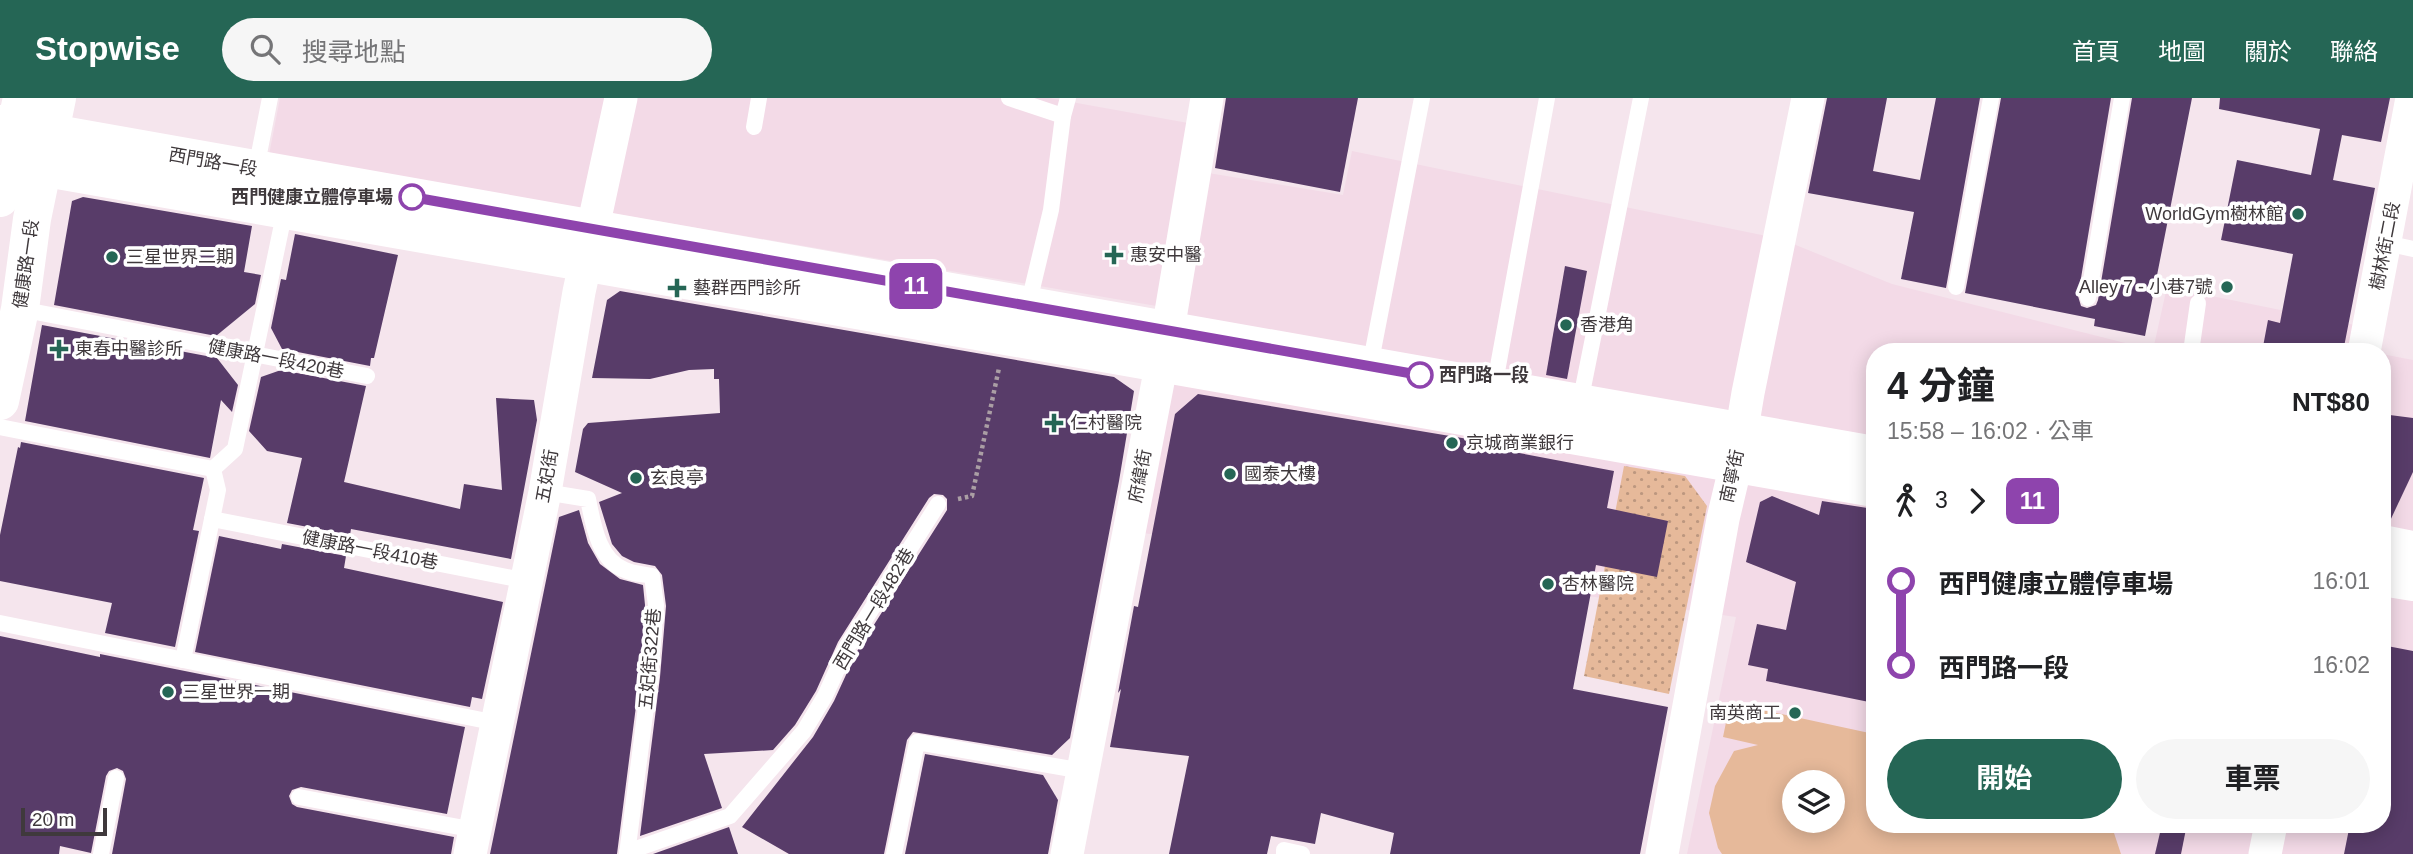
<!DOCTYPE html>
<html lang="zh-TW">
<head>
<meta charset="utf-8">
<style>
	body { margin:0; font-family:Arial,"Noto Sans TC",sans-serif; background:#f6f6f6; color:#202124; height:100vh; display:flex; flex-direction:column; font-size:26px; white-space:nowrap }
	* { box-sizing:border-box; margin:0 }
	p { font-size:23px; color:#757577 }
	.icon { flex:none; width:38px; height:38px; fill:none; stroke:currentColor; stroke-width:2; stroke-linecap:round; stroke-linejoin:round }
	.map { position:relative; flex:1; overflow:hidden }
	.panel { position:absolute; left:1866px; top:245px; width:525px; height:490px; display:flex; flex-direction:column; background:#fff; border-radius:28px; box-shadow:0 4px 18px #0003 }
	.panel>* { flex:none }
	.badge { padding:0 14px; border-radius:10px; font-size:24px; line-height:46px }
	.controls { position:absolute; left:1782px; top:672px; display:grid; gap:14px }
	.controls a { display:grid; place-items:center; width:63px; height:63px; border-radius:50%; background:#fff; box-shadow:0 4px 18px #0003; font-size:35px }
	.scale { position:absolute; left:21px; bottom:18px; width:86px; box-sizing:border-box; padding-left:7px; border:4px solid #3f393c; border-top:0; font-size:19px; line-height:24px; white-space:nowrap; color:#3f393c; -webkit-text-stroke:5px #fff; paint-order:stroke }
	.map>.badge { position:absolute; translate:-50% -50%; box-shadow:0 0 0 4px #fff }
	.legs { display:flex; align-items:center; gap:10px; height:77px; padding:0 21px; font-size:23px }
	.legs p { margin-inline-start:auto }
	.head { display:flex; align-items:center; justify-content:space-between; height:119px; padding:0 21px }
	h1 { font-size:38px; font-weight:700; line-height:52px }
	.action { display:flex; gap:14px; margin-top:auto; padding:14px 21px }
	.action a { flex:1; height:80px; border-radius:42px; background:#256655; color:#fff; font-size:28px; font-weight:700; line-height:80px; text-align:center }
	.action a+a { background:#f6f6f6; color:#202124 }
	ul { padding:0 21px; list-style:none }
	li { display:flex; align-items:center; gap:24px; height:84px; font-size:26px }
	li i { display:grid; place-items:center; width:10px; height:100%; margin:0 9px; background:currentColor }
	li i::after { content:''; width:18px; height:18px; margin:-9px; border:5px solid; border-radius:50%; background:#fff }
	li p { margin-inline-start:auto }
	li:first-child i { background:linear-gradient(#0000 50%,currentColor 0) }
	li:last-child i { background:linear-gradient(currentColor 50%,#0000 0) }
	header { display:flex; align-items:center; gap:42px; box-sizing:border-box; height:98px; padding:0 35px; background:#256655; color:#fff }
	header strong { font-size:33px }
	nav { display:flex; gap:38px; margin-inline-start:auto; font-size:24px }
	.search { width:490px; height:63px; background:#f6f6f6; display:flex; align-items:center; gap:18px; box-sizing:border-box; padding:0 24px; border-radius:38px; color:#757577; font-size:26px }
	.map>svg:first-child { display:block }
	.built { fill:#f3dae7; fill-rule:evenodd }
	.grass { fill:url(#grass-dots) }
	.garden { fill:#e6b99a; fill-rule:evenodd }
	.building { fill:#583c69 }
	.lines { fill:none; stroke-linecap:round; stroke-linejoin:round }
	.path { stroke:#aa9ea4; stroke-width:4.5; stroke-dasharray:3.5 3.5; stroke-linecap:butt }
	.lane { stroke:#fff; stroke-width:16 }
	.street { stroke:#fff; stroke-width:33 }
	.secondary { stroke:#fff; stroke-width:38 }
	.line-1-casing { stroke:#fff; stroke-width:16 }
	.line-1 { stroke:#8e44ad; stroke-width:10 }
	.stop-1-dot { fill:#fff; stroke:#8e44ad; stroke-width:3.5 }
	.poi-dot { fill:#256655; stroke:#fff; stroke-width:2.5 }
	.labels { text-anchor:middle; stroke-width:7; stroke-linejoin:round; paint-order:stroke }
	.street-label { font-size:18px; fill:#3f393c; stroke:#fff }
	.stop-label { font-size:18px; font-weight:bold; fill:#3f393c; stroke:#fff; text-anchor:end }
	.poi-label { font-size:18px; fill:#3f393c; stroke:#fff; text-anchor:start }
</style>
</head>
<body>
<header>
<strong>Stopwise</strong>
<div class="search"><svg class="icon" aria-label="search" viewBox="0 0 24 24"><circle cx="10" cy="10" r="6"/><path d="M15 15l6 6"/></svg>搜尋地點</div>
<nav><a>首頁</a><a>地圖</a><a>關於</a><a>聯絡</a></nav>
</header>
<div class="map">
<svg width="2413" height="756" viewBox="0 0 2413 756">
	<defs>
		<pattern id="grass-dots" width="8" height="8" patternUnits="userSpaceOnUse" patternTransform="scale(1.75)"><rect width="8" height="8" fill="#e6b99a"/><path d="M2 2h.1M6 6h.1" fill="none" stroke="#bc977f" stroke-width="1.8" stroke-linecap="round"/></pattern>
	</defs>
	<rect width="100%" height="100%" fill="#f5e5ed"/>
	<path class="built" d="M280,0H1049L1205,28L1196,73L1343,97L1352,53L1781,141L1892,186L2153,252L2167,189L2355,227L2370,254H1874V726H2382V256L2413,262V756H1687L1736,519L1143,435L1186,213L269,57ZM1794,684H1832V723H1794Z"/>
	<polygon class="grass" points="1624,368 1685,378 1707,408 1669,596 1584,578"/>
	<path class="garden" d="M1730,605L1874,636V726H2111L2121,756H1722L1718,750L1709,715L1715,688L1734,653L1758,647L1723,639ZM1794,684H1832V723H1794Z"/>
	<g class="building">
		<polygon points="1226,0 1358,0 1340,94 1215,70"/>
		<polygon points="1827,0 1887,0 1873,73 1920,82 1936,0 1980,0 1946,190 1901,181 1914,114 1808,95"/>
		<polygon points="2001,0 2111,0 2078,198 2081,208 2087,210 2096,207 2098,202 2132,0 2192,0 2145,238 2094,228 2095,221 1965,195"/>
		<polygon points="2220,0 2390,0 2381,44 2342,37 2333,82 2375,90 2343,254 2262,254 2268,222 2280,225 2293,156 2221,142 2237,62 2311,77 2320,31 2219,11"/>
		<polygon points="83,99 252,128 244,174 261,177 255,206 216,238 54,207 72,103"/>
		<polygon points="295,136 398,157 374,260 371,260 370,268 282,251 271,230 281,181 286,182"/>
		<polygon points="1565,168 1587,173 1567,281 1546,277"/>
		<polygon points="620,193 1114,279 1134,293 1119,383 1070,640 1052,657 913,634 907,642 884,756 789,756 742,729 813,639 834,603 856,555 947,412 947,401 943,397 934,396 929,400 838,544 816,593 795,627 773,652 704,656 722,710 640,738 660,579 666,508 662,477 655,468 634,464 622,458 612,446 599,404 622,395 575,374 583,331 588,325 720,315 719,281 714,281 714,271 689,272 650,281 592,280 607,202"/>
		<polygon points="42,227 217,260 238,287 232,314 221,302 210,360 25,323"/>
		<polygon points="281,272 366,288 344,384 460,411 464,386 502,392 496,300 534,302 537,322 511,461 351,431 350,437 287,425 302,360 267,353 249,333 261,279"/>
		<polygon points="1198,296 1504,347 1503,352 1614,373 1607,410 1668,423 1657,479 1596,467 1573,591 1668,609 1640,756 1390,756 1394,735 1321,715 1315,746 1271,738 1267,756 1169,756 1189,658 1110,649 1121,591 1118,595 1134,508 1138,509 1175,316"/>
		<polygon points="2382,316 2413,320 2413,374 2389,425 2382,425"/>
		<polygon points="21,344 204,380 193,432 199,433 175,549 105,535 112,505 0,483 0,437 18,349 20,350"/>
		<polygon points="1772,398 1819,417 1822,403 1874,411 1874,605 1766,583 1768,571 1748,567 1757,526 1786,532 1796,484 1746,464 1760,404"/>
		<polygon points="579,412 588,445 600,466 620,481 643,487 645,507 640,577 617,756 490,756 559,419"/>
		<polygon points="219,438 281,451 282,446 346,458 344,470 503,504 482,601 472,599 470,609 195,554"/>
		<polygon points="0,538 100,559 100,556 465,629 447,716 301,689 292,692 289,698 292,706 297,709 454,739 451,756 112,756 126,681 123,673 117,670 109,673 106,678 91,755 60,748 59,756 0,756"/>
		<polygon points="2382,547 2413,553 2413,756 2344,756 2350,726 2382,726"/>
		<polygon points="925,656 1043,677 1058,702 1048,756 905,756"/>
		<polygon points="2162,726 2187,726 2181,756 2155,756"/>
		<polygon points="729,729 738,756 653,756"/>
	</g>
	<g class="lines">
		<polyline class="path" points="958,401 972,398 999,270"/>
		<g class="lane">
			<polyline points="1009,0 1063,18"/>
			<polyline points="754,29 759,0"/>
			<polyline points="256,71 270,0"/>
			<polyline points="2386,145 2413,151"/>
			<polyline points="1956,189 1991,0"/>
			<polyline points="2088,200 2122,0"/>
			<polyline points="1028,208 1051,112 1063,18 1068,0"/>
			<polyline points="20,211 367,278"/>
			<polyline points="2191,254 2198,205"/>
			<polyline points="1370,268 1422,0"/>
			<polyline points="1494,290 1547,0"/>
			<polyline points="1580,305 1641,0"/>
			<polyline points="0,329 213,371"/>
			<polyline points="213,371 235,351 285,112"/>
			<path d="M545,394L588,401C593,425 598,462 625,472C633,476 643,476 652,478L656,507L650,578L627,756"/>
			<polyline points="212,421 527,483"/>
			<polyline points="0,525 497,625"/>
			<polyline points="183,562 218,392 213,371"/>
			<polyline points="299,699 475,732"/>
			<polyline points="627,754 730,718 804,633 825,598 847,550 938,406"/>
			<polyline points="101,756 116,680"/>
			<polyline points="894,756 917,644 1083,673"/>
			<polyline points="1284,756 1284,752 1302,756"/>
		</g>
		<g class="street">
			<polyline points="2364,254 2412,0"/>
			<polyline points="470,756 545,394 579,194 621,0"/>
			<polyline points="1067,756 1168,232 1207,0"/>
			<polyline points="1662,756 1723,421 1736,366 1748,295 1808,0"/>
			<polyline points="2265,756 2271,726"/>
		</g>
		<g class="secondary">
			<polyline points="0,26 1874,357"/>
			<polyline points="0,62 1874,390"/>
			<polyline points="0,100 22,0"/>
			<polyline points="0,303 20,211 32,121 57,0"/>
			<polyline points="2382,446 2413,452"/>
			<polyline points="2382,479 2413,484"/>
		</g>
	</g>
	<g class="lines">
		<g class="line-1-casing">
			<polyline id="line-1" points="412,99 1420,277"/>
		</g>
		<use href="#line-1" class="line-1"/>
	</g>
	<g class="stop-1-dot">
		<circle cx="412" cy="99" r="12"/>
		<circle cx="1420" cy="277" r="12"/>
	</g>
	<g class="poi-dot">
		<circle cx="2298" cy="116" r="7"/>
		<path d="M1110.5 146.5h7v7h7v7h-7v7h-7v-7h-7v-7h7z"/>
		<circle cx="112" cy="159" r="7"/>
		<circle cx="2227" cy="189" r="7"/>
		<path d="M673.5 179.5h7v7h7v7h-7v7h-7v-7h-7v-7h7z"/>
		<circle cx="1566" cy="227" r="7"/>
		<path d="M55.5 240.5h7v7h7v7h-7v7h-7v-7h-7v-7h7z"/>
		<path d="M1050.5 314.5h7v7h7v7h-7v7h-7v-7h-7v-7h7z"/>
		<circle cx="1452" cy="345" r="7"/>
		<circle cx="1230" cy="376" r="7"/>
		<circle cx="636" cy="380" r="7"/>
		<circle cx="1548" cy="486" r="7"/>
		<circle cx="168" cy="594" r="7"/>
		<circle cx="1795" cy="615" r="7"/>
	</g>
	<g class="labels">
		<g class="street-label">
			<text transform="translate(213 64) rotate(10)" y="6">西門路一段</text>
			<text transform="translate(2385 148) rotate(-79)" y="6">樹林街二段</text>
			<text transform="translate(26 166) rotate(-82)" y="6">健康路一段</text>
			<text transform="translate(276 261) rotate(11)" y="6">健康路一段420巷</text>
			<text transform="translate(547 378) rotate(-80)" y="6">五妃街</text>
			<text transform="translate(1140 378) rotate(-79)" y="6">府緯街</text>
			<text transform="translate(1732 378) rotate(-78)" y="6">南寧街</text>
			<text transform="translate(370 452) rotate(11)" y="6">健康路一段410巷</text>
			<text transform="translate(874 511) rotate(-59)" y="6">西門路一段482巷</text>
			<text transform="translate(650 561) rotate(-85)" y="6">五妃街322巷</text>
		</g>
		<g class="stop-label">
			<text x="393" y="105">西門健康立體停車場</text>
			<text x="1439" y="283" text-anchor="start">西門路一段</text>
		</g>
		<g class="poi-label">
			<text x="2284" y="122" text-anchor="end">WorldGym樹林館</text>
			<text x="1130" y="163">惠安中醫</text>
			<text x="126" y="165">三星世界二期</text>
			<text x="2213" y="195" text-anchor="end">Alley 7 - 小巷7號</text>
			<text x="693" y="196">藝群西門診所</text>
			<text x="1580" y="233">香港角</text>
			<text x="75" y="257">東春中醫診所</text>
			<text x="1070" y="331">仁村醫院</text>
			<text x="1466" y="351">京城商業銀行</text>
			<text x="1244" y="382">國泰大樓</text>
			<text x="650" y="386">玄良亭</text>
			<text x="1562" y="492">杏林醫院</text>
			<text x="182" y="600">三星世界一期</text>
			<text x="1781" y="621" text-anchor="end">南英商工</text>
		</g>
	</g>
</svg>
<div class="controls">
<a><svg class="icon" aria-label="layers" viewBox="0 0 24 24"><path d="M12 4l9 5-9 5-9-5zM3 14l9 5 9-5"/></svg></a>
</div>
<div class="scale">20 m</div>
<b class="badge" style="left:916px;top:188px;background:#8e44ad;color:#fff">11</b>
<section class="panel">
<div class="head"><div><h1>4 分鐘</h1><p>15:58 – 16:02 · 公車</p></div><b>NT$80</b></div>
<div class="legs"><svg class="icon" aria-label="walk" viewBox="0 0 24 24"><circle cx="13" cy="4" r="2"/><path d="M13 8l-2 6 4 7M11 14l-3 7M7 12l3-4h3l4 4"/></svg>3<svg class="icon" aria-label="forward" viewBox="0 0 24 24"><path d="M9 5l7 7-7 7"/></svg><b class="badge" style="background:#8e44ad;color:#fff">11</b></div>
<ul>
<li><i style="color:#8e44ad"></i><b>西門健康立體停車場</b><p>16:01</p></li>
<li><i style="color:#8e44ad"></i><b>西門路一段</b><p>16:02</p></li>
</ul>
<div class="action"><a>開始</a><a>車票</a></div>
</section>
</div>
</body>
</html>
